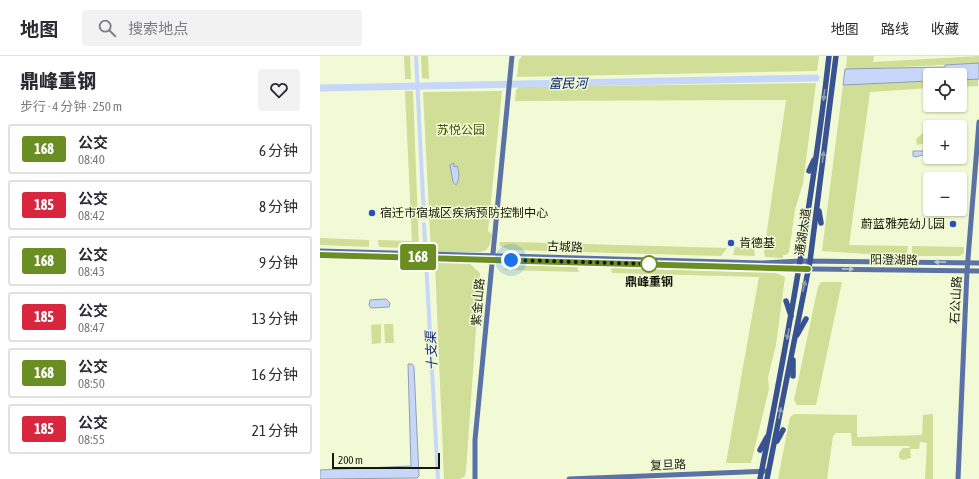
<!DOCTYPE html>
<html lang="zh">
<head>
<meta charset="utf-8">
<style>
	body { margin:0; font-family:"Asap Condensed","Noto Sans SC",sans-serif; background:#f2f2f3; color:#2b2b33; height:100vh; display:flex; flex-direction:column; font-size:15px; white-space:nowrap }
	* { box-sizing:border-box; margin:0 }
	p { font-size:13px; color:#7c7c81 }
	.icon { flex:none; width:22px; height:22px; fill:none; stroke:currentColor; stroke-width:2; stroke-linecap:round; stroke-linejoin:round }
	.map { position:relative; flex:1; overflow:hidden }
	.panel { display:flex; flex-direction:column; background:#fff; width:320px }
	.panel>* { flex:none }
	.badge { padding:0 8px; border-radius:3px; font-size:14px; line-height:26px }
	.tools { position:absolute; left:603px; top:12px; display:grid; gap:8px }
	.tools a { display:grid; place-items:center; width:44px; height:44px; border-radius:4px; background:#fff; box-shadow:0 1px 3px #0004; font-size:20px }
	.scale { position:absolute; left:12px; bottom:10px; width:108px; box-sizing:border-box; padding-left:4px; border:2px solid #16180b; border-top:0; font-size:11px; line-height:14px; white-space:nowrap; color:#16180b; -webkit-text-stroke:3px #f1fad4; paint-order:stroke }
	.you { position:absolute; width:20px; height:20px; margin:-10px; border:3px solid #fff; border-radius:50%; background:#1a73e8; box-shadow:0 0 0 6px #1a73e833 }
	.map>.badge { position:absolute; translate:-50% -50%; box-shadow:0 0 0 2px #fff }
	.round { display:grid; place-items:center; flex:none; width:42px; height:42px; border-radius:4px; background:#f2f2f3 }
	.overview { display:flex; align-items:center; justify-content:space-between; height:68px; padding:0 20px }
	h1 { font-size:19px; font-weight:800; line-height:30px }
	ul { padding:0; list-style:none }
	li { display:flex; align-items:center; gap:12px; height:50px; margin:0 8px 6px; padding:0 12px; border:2px solid #e1e1e2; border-radius:4px }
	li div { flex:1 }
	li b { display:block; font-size:15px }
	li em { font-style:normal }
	li .badge { min-width:44px; font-weight:700; text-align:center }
	header { display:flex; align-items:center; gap:24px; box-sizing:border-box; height:56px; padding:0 20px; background:#fff; border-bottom:1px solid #e1e1e2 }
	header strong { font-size:19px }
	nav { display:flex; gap:22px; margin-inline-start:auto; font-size:14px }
	.search { width:280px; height:36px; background:#f2f2f3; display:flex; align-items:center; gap:10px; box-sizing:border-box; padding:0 14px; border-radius:4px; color:#7c7c81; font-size:15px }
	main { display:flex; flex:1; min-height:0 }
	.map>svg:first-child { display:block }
	.green { fill:#d0de98 }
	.water { fill:#c7d7fa; stroke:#929eb2 }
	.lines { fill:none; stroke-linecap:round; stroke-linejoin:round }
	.canal { stroke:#c7d7fa; stroke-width:4 }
	.river { stroke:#c7d7fa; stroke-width:7 }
	.secondary { stroke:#5b72a6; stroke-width:5 }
	.primary { stroke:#395392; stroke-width:5.5 }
	.oneway { fill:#8c9eb0 }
	.oneway2 { fill:#b5c4c2 }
	.line-casing { stroke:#fff; stroke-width:9 }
	.line { stroke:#6b8e23; stroke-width:6 }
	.walk { stroke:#16180b; stroke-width:4; stroke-dasharray:0 7.2 }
	.poi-dot { fill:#294ebe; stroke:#f1fad4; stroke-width:1.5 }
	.stop-dot { fill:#fff; stroke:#6b8e23; stroke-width:2 }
	.labels { text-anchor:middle; stroke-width:3; stroke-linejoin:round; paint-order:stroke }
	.park-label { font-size:12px; fill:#475204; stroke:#f1fad4 }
	.poi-label { font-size:12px; fill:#16180b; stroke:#f1fad4; text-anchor:start }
	.street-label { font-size:12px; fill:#16180b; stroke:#f1fad4 }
	.stop-label { font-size:12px; font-weight:bold; fill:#16180b; stroke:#f1fad4 }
	.water-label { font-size:13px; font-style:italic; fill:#0c2480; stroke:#f1fad4 }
</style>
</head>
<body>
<header>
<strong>地图</strong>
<div class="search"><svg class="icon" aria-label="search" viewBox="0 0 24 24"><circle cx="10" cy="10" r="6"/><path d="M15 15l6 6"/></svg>搜索地点</div>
<nav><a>地图</a><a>路线</a><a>收藏</a></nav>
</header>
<main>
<section class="panel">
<div class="overview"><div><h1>鼎峰重钢</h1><p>步行 · 4 分钟 · 250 m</p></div><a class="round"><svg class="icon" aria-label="heart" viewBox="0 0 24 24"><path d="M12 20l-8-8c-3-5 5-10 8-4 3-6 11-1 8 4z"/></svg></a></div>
<ul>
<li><span class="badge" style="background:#6b8e23;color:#fff">168</span><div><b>公交</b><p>08:40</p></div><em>6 分钟</em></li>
<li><span class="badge" style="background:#d7263d;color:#fff">185</span><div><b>公交</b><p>08:42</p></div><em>8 分钟</em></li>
<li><span class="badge" style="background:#6b8e23;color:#fff">168</span><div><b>公交</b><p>08:43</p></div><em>9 分钟</em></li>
<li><span class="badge" style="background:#d7263d;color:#fff">185</span><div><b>公交</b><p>08:47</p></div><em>13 分钟</em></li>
<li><span class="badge" style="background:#6b8e23;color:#fff">168</span><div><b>公交</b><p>08:50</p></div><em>16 分钟</em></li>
<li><span class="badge" style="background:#d7263d;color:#fff">185</span><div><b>公交</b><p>08:55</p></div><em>21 分钟</em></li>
</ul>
</section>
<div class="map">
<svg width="659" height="423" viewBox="0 0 659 423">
	<rect width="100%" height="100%" fill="#f1fad4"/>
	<g class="green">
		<polygon points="84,0 90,0 91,23 85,23"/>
		<polygon points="101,0 108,0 109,23 102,22"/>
		<polygon points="202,0 499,0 497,15 197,21 199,4"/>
		<polygon points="527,0 554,0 553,6 659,0 659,7 526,14"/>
		<polygon points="658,21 658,30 640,31 640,22"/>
		<polygon points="610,24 610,32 550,36 529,189 588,190 587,198 582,200 557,200 548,198 502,195 523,29"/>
		<polygon points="496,27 483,127 475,154 469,196 466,199 463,199 463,202 445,201 444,195 466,44 195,45 196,34 199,31"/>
		<polygon points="85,35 93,35 99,195 86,192 59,191 58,184 92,185"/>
		<path d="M182,35L168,175L172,178C170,188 170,195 159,196H111L103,36Z"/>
		<polygon points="603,77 610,79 610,86 597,89 596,83"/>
		<polygon points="0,182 49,184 49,191 0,189"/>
		<polygon points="179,186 192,186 407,192 401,200 190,194 180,190"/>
		<polygon points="592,190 644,191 644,197 640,200 595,200 592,197"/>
		<polygon points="415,191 434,192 435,200 413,199"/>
		<polygon points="115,206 149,207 160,217 146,414 145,420 140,423 124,423"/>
		<polygon points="187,209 257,211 259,216 184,214"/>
		<polygon points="293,212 456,217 465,221 456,289 448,321 449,333 431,407 406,407 439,221 292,217 291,213"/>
		<polygon points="501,226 522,226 496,349 477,349 474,344 498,231"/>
		<polygon points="61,268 61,287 52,288 51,269"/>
		<polygon points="64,268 73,268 74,287 65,287"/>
		<polygon points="474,358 537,359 537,381 602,379 603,359 613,358 613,423 614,423 605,423 607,387 600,386 599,393 590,393 591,402 583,404 579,402 579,397 583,392 590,392 589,390 532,390 531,377 516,377 513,380 507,423 458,423 470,361"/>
	</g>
	<g class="water">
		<polygon points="659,7 659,23 640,24 640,19 610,19 610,25 523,29 525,13 625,11 625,9"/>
		<polygon points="606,88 610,90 610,101 614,101 613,103 608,105 606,98 595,101 593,100 593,95 603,95"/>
		<path d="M134,107V111L137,110C140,116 139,125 136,129L133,126L130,109Z"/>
		<polygon points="66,243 70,247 69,251 51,252 49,249 50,244"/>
		<polygon points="88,308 92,308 94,311 99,420 97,422 0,423 0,414 91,410"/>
	</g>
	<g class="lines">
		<g class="canal">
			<polyline points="96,0 104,162"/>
			<polyline points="104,168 118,423"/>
		</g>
		<polyline class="river" points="0,32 496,22"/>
		<g class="secondary">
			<polyline points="0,195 442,207 481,205 659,207"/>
			<polyline points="0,199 494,213 659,215"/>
			<polyline points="155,423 155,384 192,0"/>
			<polyline points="249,423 448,415"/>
			<polyline points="638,423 647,215 659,66"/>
		</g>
		<g class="primary">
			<polyline points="489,115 494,104"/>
			<polyline points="499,155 501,167"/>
			<polyline points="466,245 471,260"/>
			<polyline points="477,279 486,263"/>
			<polyline points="473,304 473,320"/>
			<polyline points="457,385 463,374"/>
			<polyline points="440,394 447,381"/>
			<path d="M440,423C468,283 493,142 509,0"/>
			<polyline points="447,423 490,205 516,0"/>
		</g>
	</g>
	<defs><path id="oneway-solid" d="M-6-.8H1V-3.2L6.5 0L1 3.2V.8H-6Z"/></defs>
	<g class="oneway">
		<use href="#oneway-solid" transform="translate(504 39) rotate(97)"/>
		<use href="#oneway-solid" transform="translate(503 101) rotate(-83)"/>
		<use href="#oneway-solid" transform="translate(484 230) rotate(-78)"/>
		<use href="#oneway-solid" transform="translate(468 278) rotate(101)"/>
		<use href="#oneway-solid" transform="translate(460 357) rotate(-79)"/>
	</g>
	<g class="oneway2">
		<use href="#oneway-solid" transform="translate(620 206) rotate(-179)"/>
		<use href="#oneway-solid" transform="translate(528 213) rotate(1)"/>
	</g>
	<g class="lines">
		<g class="line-casing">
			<polyline id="line" points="0,199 488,213"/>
		</g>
		<use href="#line" class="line"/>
		<polyline class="walk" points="191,204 329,208"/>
	</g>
	<g class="poi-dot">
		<circle cx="52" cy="157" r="4"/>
		<circle cx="633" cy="168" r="4"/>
		<circle cx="411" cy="187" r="4"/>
	</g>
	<circle class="stop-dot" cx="329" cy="208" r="8"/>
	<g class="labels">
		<g class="park-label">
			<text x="141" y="78">苏悦公园</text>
		</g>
		<g class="poi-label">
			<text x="60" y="161">宿迁市宿城区疾病预防控制中心</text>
			<text x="625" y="172" text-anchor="end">蔚蓝雅苑幼儿园</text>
			<text x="419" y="191">肯德基</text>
		</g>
		<g class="street-label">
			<text transform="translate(483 176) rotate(-82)" y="4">通湖大道</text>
			<text transform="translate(245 191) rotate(2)" y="4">古城路</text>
			<text transform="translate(574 204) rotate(1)" y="4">阳澄湖路</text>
			<text transform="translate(636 244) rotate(-87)" y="4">石公山路</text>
			<text transform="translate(158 246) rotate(-85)" y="4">紫金山路</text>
			<text transform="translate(348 409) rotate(-2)" y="4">复旦路</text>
		</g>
		<g class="stop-label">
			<text x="329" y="230">鼎峰重钢</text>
		</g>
		<g class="water-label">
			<text transform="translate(248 27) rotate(-1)" y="5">富民河</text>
			<text transform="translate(111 295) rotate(-93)" y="5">十支渠</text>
		</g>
	</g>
</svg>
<div class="tools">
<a><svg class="icon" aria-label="locate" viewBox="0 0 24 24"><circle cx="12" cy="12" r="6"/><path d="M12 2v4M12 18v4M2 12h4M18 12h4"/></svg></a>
<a>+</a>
<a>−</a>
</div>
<div class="scale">200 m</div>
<div class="you" style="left:191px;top:204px"></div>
<b class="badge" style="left:98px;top:201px;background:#6b8e23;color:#fff">168</b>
</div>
</main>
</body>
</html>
